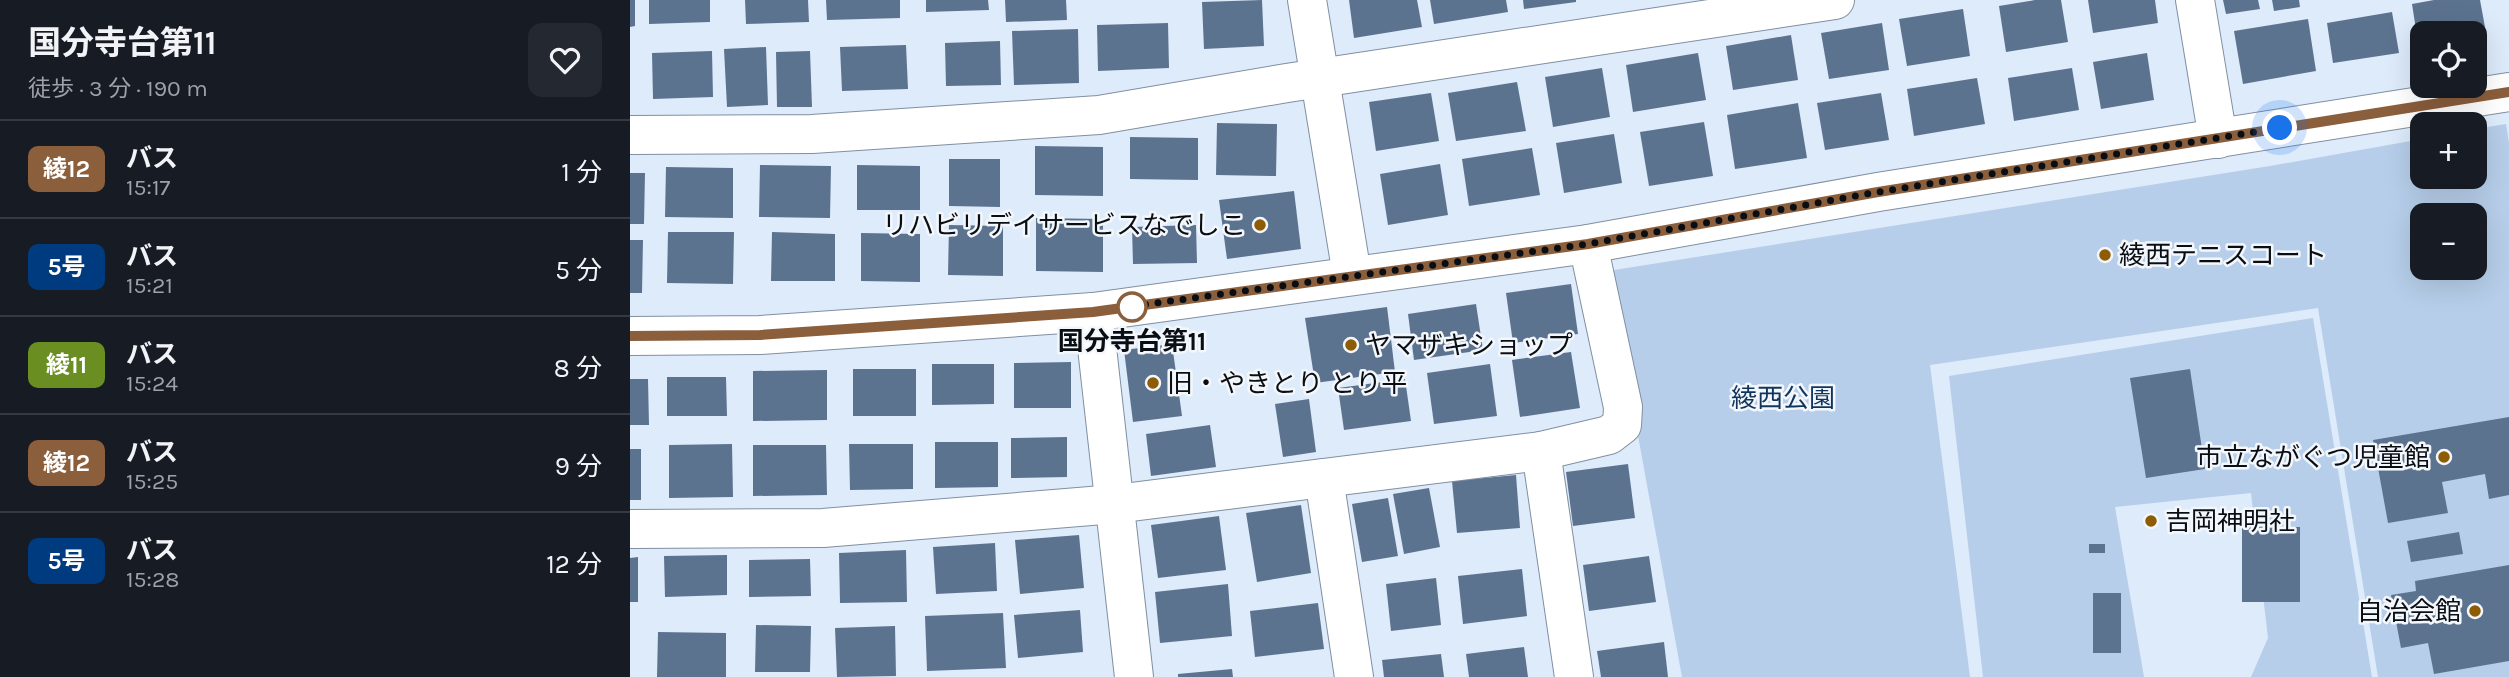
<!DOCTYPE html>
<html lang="ja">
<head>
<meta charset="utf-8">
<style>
	body { margin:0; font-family:Karla,"Noto Sans JP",sans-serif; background:#242831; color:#f1f3f6; height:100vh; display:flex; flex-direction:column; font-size:26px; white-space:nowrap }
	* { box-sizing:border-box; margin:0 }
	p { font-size:23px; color:#9ea1a6 }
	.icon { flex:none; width:38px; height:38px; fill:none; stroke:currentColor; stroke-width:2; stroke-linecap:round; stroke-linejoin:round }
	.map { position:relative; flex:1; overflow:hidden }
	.panel { display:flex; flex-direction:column; background:#171b24; width:630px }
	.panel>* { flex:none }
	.badge { padding:0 14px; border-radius:10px; font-size:24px; line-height:46px }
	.fabs { position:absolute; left:1780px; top:21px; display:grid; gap:14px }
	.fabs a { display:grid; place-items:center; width:77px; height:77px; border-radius:14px; background:#171b24; box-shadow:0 7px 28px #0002; font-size:35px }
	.you { position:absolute; width:35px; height:35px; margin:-18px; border:5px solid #fff; border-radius:50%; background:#1a73e8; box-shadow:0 0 0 10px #1a73e833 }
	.map>.badge { position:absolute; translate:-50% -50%; box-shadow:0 0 0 4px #fff }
	.round { display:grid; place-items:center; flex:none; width:74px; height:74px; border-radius:14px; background:#242831 }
	.summary { display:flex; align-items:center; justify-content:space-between; height:119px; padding:0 28px }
	h1 { font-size:33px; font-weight:700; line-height:52px }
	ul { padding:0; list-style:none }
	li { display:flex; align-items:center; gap:21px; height:98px; padding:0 28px; border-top:2px solid #363941 }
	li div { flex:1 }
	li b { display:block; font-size:26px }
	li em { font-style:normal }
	li .badge { min-width:77px; font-weight:700; text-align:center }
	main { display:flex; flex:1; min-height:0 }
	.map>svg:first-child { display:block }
	.green { fill:#b6ceea; fill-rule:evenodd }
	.building { fill:#5c7390 }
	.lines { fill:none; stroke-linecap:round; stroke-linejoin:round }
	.minor-casing { stroke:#808fa1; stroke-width:40 }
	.minor { stroke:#fff; stroke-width:38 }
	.line-casing { stroke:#fff; stroke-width:16 }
	.line { stroke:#8b5e3c; stroke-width:10 }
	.walk { stroke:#080e14; stroke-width:7; stroke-dasharray:0 12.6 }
	.poi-dot { fill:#8d5c05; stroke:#f3f7fb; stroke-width:2.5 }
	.stop-dot { fill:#fff; stroke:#8b5e3c; stroke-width:3.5 }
	.labels { text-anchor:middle; stroke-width:5; stroke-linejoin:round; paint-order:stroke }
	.poi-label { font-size:26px; fill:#080e14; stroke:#f3f7fb; text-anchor:start }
	.stop-label { font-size:26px; font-weight:bold; fill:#080e14; stroke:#f3f7fb }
	.park-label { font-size:26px; fill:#10355d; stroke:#f3f7fb }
</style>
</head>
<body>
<main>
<section class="panel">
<div class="summary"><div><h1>国分寺台第11</h1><p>徒歩 · 3 分 · 190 m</p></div><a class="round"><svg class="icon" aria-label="heart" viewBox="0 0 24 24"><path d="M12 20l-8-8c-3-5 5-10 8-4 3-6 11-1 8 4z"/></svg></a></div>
<ul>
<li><span class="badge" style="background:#8b5e3c;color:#fff">綾12</span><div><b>バス</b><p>15:17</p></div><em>1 分</em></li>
<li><span class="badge" style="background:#003b80;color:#fff">5号</span><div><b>バス</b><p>15:21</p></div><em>5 分</em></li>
<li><span class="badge" style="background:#6b8e23;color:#fff">綾11</span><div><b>バス</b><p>15:24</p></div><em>8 分</em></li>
<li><span class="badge" style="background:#8b5e3c;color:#fff">綾12</span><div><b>バス</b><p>15:25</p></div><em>9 分</em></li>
<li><span class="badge" style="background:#003b80;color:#fff">5号</span><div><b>バス</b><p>15:28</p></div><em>12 分</em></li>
</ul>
</section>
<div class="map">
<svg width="1879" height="677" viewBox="0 0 1879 677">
	<rect width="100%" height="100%" fill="#ddebfb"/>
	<g class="green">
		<path d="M1876,124L1879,143V677H1748L1688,308L1300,365L1340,677H1052L978,271L1640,166L1792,139V177H1844L1845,129ZM1792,215H1844V268H1792Z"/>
		<polygon points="1683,318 1742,677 1621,677 1638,638 1621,493 1485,507 1514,677 1353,677 1319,376"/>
	</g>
	<g class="building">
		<polygon points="0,0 5,0 5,26 0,27"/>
		<polygon points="19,0 80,0 80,22 19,24"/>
		<polygon points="115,0 178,0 179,22 116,24"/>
		<polygon points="196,0 270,0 270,18 197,20"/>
		<polygon points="296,0 358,0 359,10 296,12"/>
		<polygon points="375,0 436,0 437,20 376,22"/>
		<polygon points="632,0 634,46 574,49 572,2"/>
		<polygon points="719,0 787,0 792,27 724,38"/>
		<polygon points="800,0 876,0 878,12 804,24"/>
		<polygon points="893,0 946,0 946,2 894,9"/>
		<polygon points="1405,0 1431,0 1438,42 1376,52 1369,6"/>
		<polygon points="1458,0 1525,0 1528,23 1463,33"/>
		<polygon points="1593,0 1628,0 1630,9 1596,14"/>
		<polygon points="1642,0 1669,0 1670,7 1644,11"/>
		<polygon points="1804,0 1850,0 1857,38 1844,40 1844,33 1792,33 1792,49 1789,49 1782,4"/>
		<polygon points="1333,9 1340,56 1277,66 1269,19"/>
		<polygon points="1762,12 1769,53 1703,63 1697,23"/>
		<polygon points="1678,19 1686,71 1613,84 1604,31"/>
		<polygon points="538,23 539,68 468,71 467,25"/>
		<polygon points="1252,23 1259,70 1199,79 1191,33"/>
		<polygon points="448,29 449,83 384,85 382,31"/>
		<polygon points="1161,35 1168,80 1103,90 1096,46"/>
		<polygon points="370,41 371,85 316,86 315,43"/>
		<polygon points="276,45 278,89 212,91 210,47"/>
		<polygon points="136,47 138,105 97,107 94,49"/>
		<polygon points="82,51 83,97 23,99 22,53"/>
		<polygon points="180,51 182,107 147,107 146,52"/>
		<polygon points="1068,53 1076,100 1003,112 996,65"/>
		<polygon points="1517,53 1524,100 1471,109 1463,62"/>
		<polygon points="972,68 980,117 923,127 915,77"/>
		<polygon points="1442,68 1449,110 1384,121 1378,78"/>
		<polygon points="1347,78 1355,124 1284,136 1277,89"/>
		<polygon points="887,82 896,131 826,141 818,93"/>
		<polygon points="801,93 809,141 746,151 739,102"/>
		<polygon points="1251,93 1259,140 1195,150 1187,103"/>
		<polygon points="1168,103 1177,158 1105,169 1097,115"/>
		<polygon points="1074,122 1083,176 1019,186 1010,132"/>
		<polygon points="587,123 647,124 646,176 586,175"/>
		<polygon points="984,134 992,183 934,193 926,143"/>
		<polygon points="500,137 568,138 568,180 500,179"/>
		<polygon points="405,146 473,147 473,196 405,195"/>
		<polygon points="902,148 910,195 839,206 832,159"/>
		<polygon points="319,159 370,159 370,207 319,206"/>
		<polygon points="810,164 818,215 758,225 750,174"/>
		<polygon points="130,165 201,166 200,218 129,217"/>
		<polygon points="227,165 290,166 290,210 227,210"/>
		<polygon points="36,167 103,168 103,218 35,217"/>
		<polygon points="0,173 15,173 14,224 0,224"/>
		<polygon points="664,191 671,249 597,259 589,200"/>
		<polygon points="406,218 473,219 473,272 406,271"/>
		<polygon points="319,225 373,226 373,276 318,275"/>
		<polygon points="566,225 567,263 503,264 502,227"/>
		<polygon points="38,232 104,232 103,284 37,283"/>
		<polygon points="142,232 205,234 205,281 141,281"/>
		<polygon points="231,233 290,234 290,282 231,281"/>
		<polygon points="0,240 13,240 12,293 0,293"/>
		<polygon points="941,284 948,334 883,343 876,293"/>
		<polygon points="846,304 853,350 784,360 778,314"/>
		<polygon points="757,307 765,372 685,383 675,318"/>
		<polygon points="542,344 552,416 503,422 494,350"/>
		<polygon points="941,352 950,408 890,417 882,360"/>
		<polygon points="441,362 441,408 384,408 384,363"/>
		<polygon points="302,364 364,364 364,404 302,405"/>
		<polygon points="860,364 867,416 804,424 797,373"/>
		<rect x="223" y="369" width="63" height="47"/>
		<polygon points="1560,369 1575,469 1516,478 1500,378"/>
		<polygon points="197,370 197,420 123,421 123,371"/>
		<polygon points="37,377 96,377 97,416 37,416"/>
		<polygon points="0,379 18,379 19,425 0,425"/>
		<polygon points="775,379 781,421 714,430 708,388"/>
		<polygon points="679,399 686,452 653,457 645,404"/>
		<polygon points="1879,417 1879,495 1859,499 1855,474 1812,482 1818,513 1758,523 1743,440"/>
		<polygon points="580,425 586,467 521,476 516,434"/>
		<polygon points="437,437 437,477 381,478 381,438"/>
		<polygon points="305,442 368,442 368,487 305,488"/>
		<polygon points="102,444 103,497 39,498 39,445"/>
		<polygon points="219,444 283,444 283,489 220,490"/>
		<polygon points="123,445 196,445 197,495 123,496"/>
		<rect x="0" y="449" width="11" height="51"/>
		<polygon points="998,464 1005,518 943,526 936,472"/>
		<polygon points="886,475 890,528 827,533 822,481"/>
		<polygon points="799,488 810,547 774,554 763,494"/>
		<polygon points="758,498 768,556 732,562 722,504"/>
		<polygon points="671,505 681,573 627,582 616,513"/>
		<polygon points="589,516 596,570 528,578 521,525"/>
		<rect x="1612" y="527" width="58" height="75"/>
		<polygon points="1829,532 1833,554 1781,562 1777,541"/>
		<polygon points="449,535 454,588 390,594 385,540"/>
		<polygon points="365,543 367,591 306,594 303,547"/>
		<rect x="1459" y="544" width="16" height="9"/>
		<polygon points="276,550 277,602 210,603 209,553"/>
		<polygon points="97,555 97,595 35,597 34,556"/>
		<polygon points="1019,556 1026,602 959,611 953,565"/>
		<polygon points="8,557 8,602 0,602 0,558"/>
		<polygon points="180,559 181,596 119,597 119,560"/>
		<polygon points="1879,565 1879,661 1804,674 1798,643 1771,648 1761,595 1786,591 1785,581"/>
		<polygon points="892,569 897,616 833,624 828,576"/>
		<polygon points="806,578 811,625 761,631 756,584"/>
		<polygon points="598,584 602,636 530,643 525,592"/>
		<rect x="1463" y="593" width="28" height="60"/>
		<polygon points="688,603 694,649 625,657 620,611"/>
		<polygon points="450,610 453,652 388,658 384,615"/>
		<polygon points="373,613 376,668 297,671 295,616"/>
		<polygon points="126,625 181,626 180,672 125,672"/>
		<polygon points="265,626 266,676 207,677 205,628"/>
		<polygon points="28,632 96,633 96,677 27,677"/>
		<polygon points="1034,642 1038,677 971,677 967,651"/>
		<polygon points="894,647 898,677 839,677 836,654"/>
		<polygon points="811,654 814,677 754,677 752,660"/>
		<polygon points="602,669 603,677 548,677 548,674"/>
	</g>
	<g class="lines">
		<g class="minor-casing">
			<g id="minor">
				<polyline points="677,0 722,275"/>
				<polyline points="1565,0 1588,139"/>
				<polyline points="0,135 182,134 469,115 657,83 1205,0"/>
				<polyline points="463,312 504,677"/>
				<polyline points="0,336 130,335 463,312 958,244 1248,192 1879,92"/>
				<polyline points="911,451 979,435 992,425 993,407 958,244"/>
				<polyline points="694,478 724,677"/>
				<polyline points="0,529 193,528 485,504 911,451 944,677"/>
			</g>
		</g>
		<use href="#minor" class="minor"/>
	</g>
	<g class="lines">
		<g class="line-casing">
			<polyline id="line" points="0,336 130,335 463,312 958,244 1248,192 1879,92"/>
		</g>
		<use href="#line" class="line"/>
		<polyline class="walk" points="502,307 490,308 958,244 1248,192 1650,128"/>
	</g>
	<g class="poi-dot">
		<circle cx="630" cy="225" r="7"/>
		<circle cx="1475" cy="255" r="7"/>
		<circle cx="721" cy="345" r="7"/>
		<circle cx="523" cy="383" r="7"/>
		<circle cx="1814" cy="457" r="7"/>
		<circle cx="1521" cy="521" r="7"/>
		<circle cx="1845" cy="611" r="7"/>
	</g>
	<circle class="stop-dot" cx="502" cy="307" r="14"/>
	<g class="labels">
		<g class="poi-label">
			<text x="616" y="234" text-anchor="end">リハビリデイサービスなでしこ</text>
			<text x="1489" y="264">綾西テニスコート</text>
			<text x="735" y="354">ヤマザキショップ</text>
			<text x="537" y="392">旧・やきとり とり平</text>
			<text x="1800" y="466" text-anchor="end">市立ながぐつ児童館</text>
			<text x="1535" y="530">吉岡神明社</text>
			<text x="1831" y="620" text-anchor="end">自治会館</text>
		</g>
		<g class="stop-label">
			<text x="502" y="350">国分寺台第11</text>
		</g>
		<g class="park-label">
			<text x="1153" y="407">綾西公園</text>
		</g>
	</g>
</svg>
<div class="fabs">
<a><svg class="icon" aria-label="locate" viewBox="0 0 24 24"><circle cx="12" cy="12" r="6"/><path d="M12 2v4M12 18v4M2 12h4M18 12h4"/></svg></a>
<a>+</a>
<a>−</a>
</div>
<div class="you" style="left:1650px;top:128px"></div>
</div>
</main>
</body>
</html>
